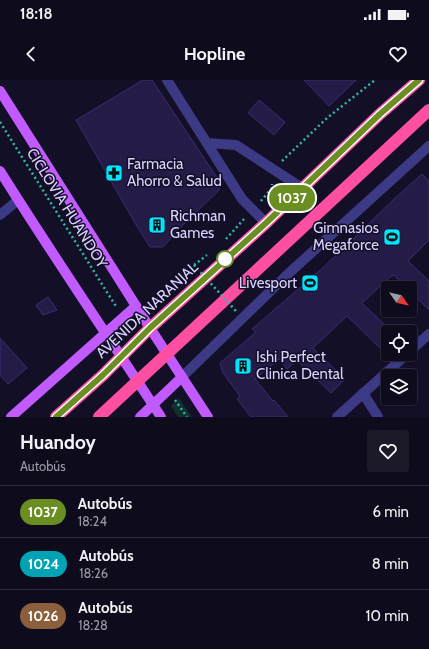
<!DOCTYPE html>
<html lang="es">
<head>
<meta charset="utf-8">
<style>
	body { margin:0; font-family:Cabin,sans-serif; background:#1c1929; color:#f1f3f6; height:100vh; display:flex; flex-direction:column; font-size:15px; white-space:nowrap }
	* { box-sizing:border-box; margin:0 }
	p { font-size:13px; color:#9b9ba3 }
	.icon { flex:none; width:22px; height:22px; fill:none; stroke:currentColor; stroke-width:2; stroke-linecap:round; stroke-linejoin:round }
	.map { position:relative; height:337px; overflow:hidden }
	.side { display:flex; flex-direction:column; background:#0e0b1c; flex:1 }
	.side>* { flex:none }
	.badge { padding:0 8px; border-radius:13px; font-size:14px; line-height:26px }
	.needle { width:26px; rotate:124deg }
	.tools { position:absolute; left:381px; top:201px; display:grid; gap:8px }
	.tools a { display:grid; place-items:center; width:36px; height:36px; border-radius:4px; background:#0e0b1c; box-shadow:0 1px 3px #0004,0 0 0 1px #2e2b3b; font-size:20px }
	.map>.badge { position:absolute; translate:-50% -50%; box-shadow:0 0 0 2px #fff }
	.round { display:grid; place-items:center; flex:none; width:42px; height:42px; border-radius:4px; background:#1c1929 }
	.summary { display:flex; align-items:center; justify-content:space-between; height:68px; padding:0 20px }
	h1 { font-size:19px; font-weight:800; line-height:30px }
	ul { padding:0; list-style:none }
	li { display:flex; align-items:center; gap:12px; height:52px; padding:0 20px; border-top:1px solid #2e2b3b }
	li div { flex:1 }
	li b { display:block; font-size:15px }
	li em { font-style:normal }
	li .badge { min-width:44px; font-weight:700; text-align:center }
	.status { display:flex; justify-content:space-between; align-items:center; height:28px; padding:0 20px; background:#0e0b1c; direction:ltr }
	.status svg { height:11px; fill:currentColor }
	header { display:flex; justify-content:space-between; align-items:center; height:52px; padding:0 20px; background:#0e0b1c; font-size:18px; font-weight:800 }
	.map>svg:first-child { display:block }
	.green { fill:#12302f }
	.building { fill:#241b47; stroke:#3b2d73 }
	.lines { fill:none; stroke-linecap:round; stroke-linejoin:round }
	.path { stroke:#2fb8b0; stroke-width:2.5; stroke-dasharray:2 3; stroke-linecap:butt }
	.minor { stroke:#3d3a85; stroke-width:10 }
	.major { stroke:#c25bff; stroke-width:10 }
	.highway { stroke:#ff4fa3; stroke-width:12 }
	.path-bridge { stroke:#2fb8b0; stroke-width:2.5; stroke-dasharray:2 3; stroke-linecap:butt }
	.line-casing { stroke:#fff; stroke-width:9 }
	.line { stroke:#6b8e23; stroke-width:6 }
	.stop-dot { fill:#fff; stroke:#6b8e23; stroke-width:2 }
	.labels { text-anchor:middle; stroke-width:3; stroke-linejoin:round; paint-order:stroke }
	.poi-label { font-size:15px; fill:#d9d4ff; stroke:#130f26; text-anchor:start }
	.street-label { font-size:15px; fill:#d9d4ff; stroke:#130f26 }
</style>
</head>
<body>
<div class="status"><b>18:18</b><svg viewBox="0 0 49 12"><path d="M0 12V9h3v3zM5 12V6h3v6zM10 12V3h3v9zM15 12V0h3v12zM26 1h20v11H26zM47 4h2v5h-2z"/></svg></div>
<header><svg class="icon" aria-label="back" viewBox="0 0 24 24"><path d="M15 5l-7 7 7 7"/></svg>Hopline<svg class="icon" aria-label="heart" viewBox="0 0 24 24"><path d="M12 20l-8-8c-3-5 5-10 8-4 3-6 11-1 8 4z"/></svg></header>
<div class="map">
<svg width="429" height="337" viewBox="0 0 429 337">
	<rect width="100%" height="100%" fill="#130f26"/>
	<polygon class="green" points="179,318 192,337 178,337 171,326"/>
	<g class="building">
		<polygon points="143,0 152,0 220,102 219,110 180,148 163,167 150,167 135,143 76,40"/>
		<polygon points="304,0 356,0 329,26"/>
		<polygon points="259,20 285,42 274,55 248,33"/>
		<polygon points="422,94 429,101 429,160 408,181 429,201 429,230 410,211 410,208 407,208 394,195 390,197 362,223 388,248 388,262 381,269 347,236 313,268 345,299 331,313 297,280 287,289 279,279 255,299 273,321 274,320 288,337 251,337 237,319 240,316 223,293 220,283 256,252 252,249 325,186 394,119"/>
		<polygon points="48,217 57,230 43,235 36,225"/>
		<polygon points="0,258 27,288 8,304 0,295"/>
	</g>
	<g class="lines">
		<g class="path">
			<polyline points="0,42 117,228"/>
			<polyline points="282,81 327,38 375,0"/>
			<polyline points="261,121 272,108 272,104"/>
			<polyline points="226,159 244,139"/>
			<polyline points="194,185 207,175"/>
			<polyline points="175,320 187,337"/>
		</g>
		<g class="minor">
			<polyline points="167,0 242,119 266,143"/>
			<polyline points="207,63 236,65 302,108"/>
			<polyline points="0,135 18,120"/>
			<polyline points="410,271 429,254"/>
			<polyline points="182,297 288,194 429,66"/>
			<polyline points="363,313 378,337"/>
			<polyline points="337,337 407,274"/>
		</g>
		<g class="major">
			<polyline points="0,11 150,248 208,337"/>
			<path d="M0,91C52,174 107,255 161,337"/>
			<polyline points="11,337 136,226"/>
			<polyline points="140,337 182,297"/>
		</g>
		<g class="highway">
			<polyline points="56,337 103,295 150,248 266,143 380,34 419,0"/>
			<polyline points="99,337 429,30"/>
		</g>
		<polyline class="path-bridge" points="194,185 236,231"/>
	</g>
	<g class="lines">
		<g class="line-casing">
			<polyline id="line" points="56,337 103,295 150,248 266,143 380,34 419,0"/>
		</g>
		<use href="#line" class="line"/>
	</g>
	<defs>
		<g id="pharmacy-square" transform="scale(0.9)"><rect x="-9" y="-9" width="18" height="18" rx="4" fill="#00e5ff" stroke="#130f26"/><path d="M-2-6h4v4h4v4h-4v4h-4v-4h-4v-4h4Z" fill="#111"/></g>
		<g id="building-square" transform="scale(0.9)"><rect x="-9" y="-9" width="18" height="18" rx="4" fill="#00e5ff" stroke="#130f26"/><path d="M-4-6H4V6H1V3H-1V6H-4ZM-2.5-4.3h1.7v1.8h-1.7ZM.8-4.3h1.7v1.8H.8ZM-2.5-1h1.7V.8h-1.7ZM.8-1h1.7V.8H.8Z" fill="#111"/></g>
		<g id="stadium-square" transform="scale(0.9)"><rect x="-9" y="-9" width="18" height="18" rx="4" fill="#00e5ff" stroke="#130f26"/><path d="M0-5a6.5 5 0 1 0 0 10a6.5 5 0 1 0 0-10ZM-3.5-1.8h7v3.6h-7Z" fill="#111"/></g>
	</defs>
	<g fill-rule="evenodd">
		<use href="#pharmacy-square" x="114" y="93"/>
		<use href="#building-square" x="157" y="145"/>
		<use href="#stadium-square" x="392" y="157"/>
		<use href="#stadium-square" x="310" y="203"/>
		<use href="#building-square" x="243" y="286"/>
	</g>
	<circle class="stop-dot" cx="225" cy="179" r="8"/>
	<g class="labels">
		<g class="poi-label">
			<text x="127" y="89">Farmacia<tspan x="127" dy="17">Ahorro &amp; Salud</tspan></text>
			<text x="170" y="141">Richman<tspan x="170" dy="17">Games</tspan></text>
			<text x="379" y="153" text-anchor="end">Gimnasios<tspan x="379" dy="17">Megaforce</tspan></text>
			<text x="297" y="208" text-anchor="end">Livesport</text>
			<text x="256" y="282">Ishi Perfect<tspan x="256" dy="17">Clinica Dental</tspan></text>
		</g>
		<g class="street-label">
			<text transform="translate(67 128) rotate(58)" y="5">CICLOVIA HUANDOY</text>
			<text transform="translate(147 230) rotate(-43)" y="5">AVENIDA NARANJAL</text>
		</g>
	</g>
</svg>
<div class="tools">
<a><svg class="needle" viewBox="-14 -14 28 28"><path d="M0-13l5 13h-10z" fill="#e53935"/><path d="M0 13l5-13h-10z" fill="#9b9ba3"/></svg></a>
<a><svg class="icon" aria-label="locate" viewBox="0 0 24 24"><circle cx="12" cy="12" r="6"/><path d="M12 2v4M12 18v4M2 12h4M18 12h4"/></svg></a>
<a><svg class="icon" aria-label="layers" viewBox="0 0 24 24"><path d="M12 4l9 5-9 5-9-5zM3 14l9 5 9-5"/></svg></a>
</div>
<b class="badge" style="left:292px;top:118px;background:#6b8e23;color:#fff">1037</b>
</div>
<section class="side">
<div class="summary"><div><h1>Huandoy</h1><p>Autobús</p></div><a class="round"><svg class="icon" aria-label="heart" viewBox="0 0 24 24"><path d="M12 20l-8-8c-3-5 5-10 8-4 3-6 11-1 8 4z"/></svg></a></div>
<ul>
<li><span class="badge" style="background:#6b8e23;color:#fff">1037</span><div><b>Autobús</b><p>18:24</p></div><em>6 min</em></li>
<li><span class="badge" style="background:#00a3b4;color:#fff">1024</span><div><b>Autobús</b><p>18:26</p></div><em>8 min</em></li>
<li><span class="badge" style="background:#8b5e3c;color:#fff">1026</span><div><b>Autobús</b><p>18:28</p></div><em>10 min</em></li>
</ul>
</section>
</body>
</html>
